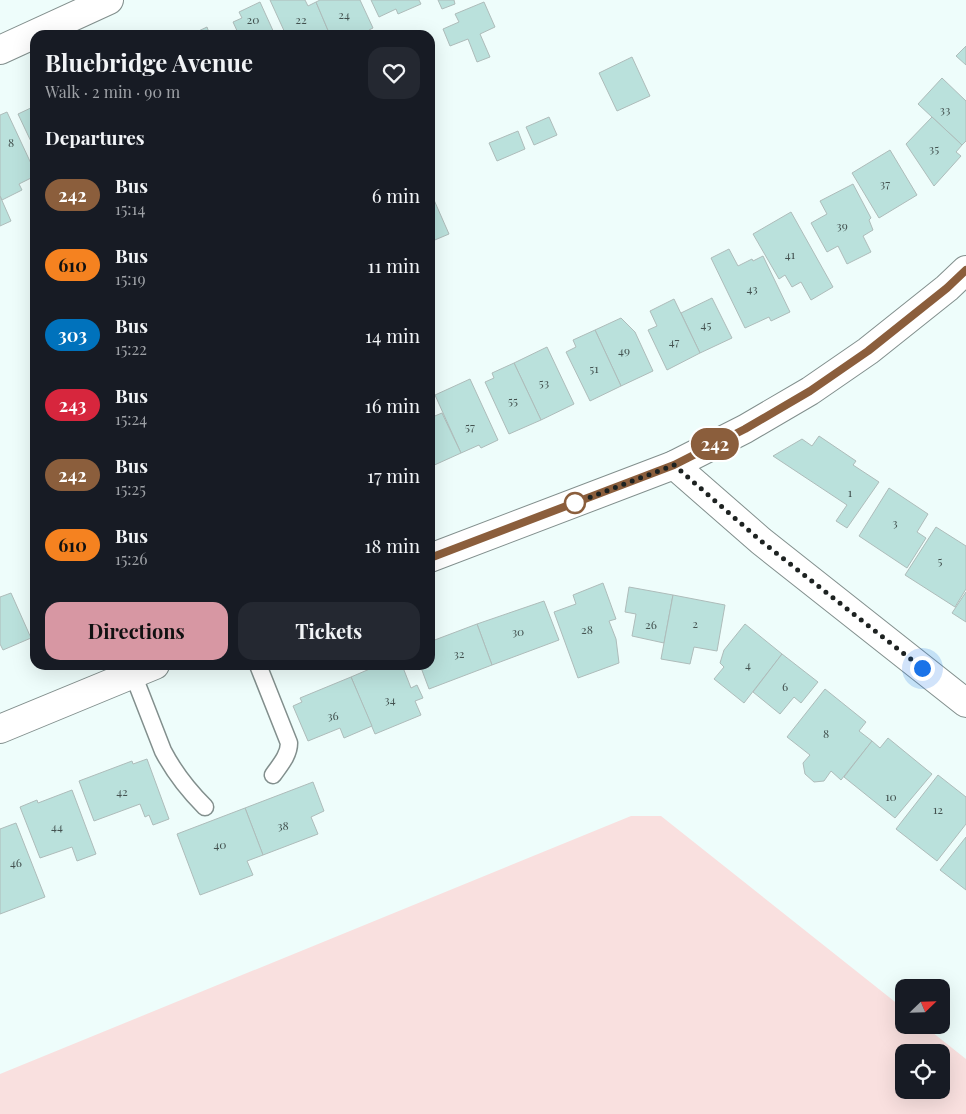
<!DOCTYPE html>
<html lang="en">
<head>
<meta charset="utf-8">
<style>
	body { margin:0; font-family:"Playfair Display",serif; background:#242831; color:#f1f3f6; height:100vh; display:flex; flex-direction:column; font-size:19px; white-space:nowrap }
	* { box-sizing:border-box; margin:0 }
	p { font-size:16px; color:#9ea1a6 }
	.icon { flex:none; width:28px; height:28px; fill:none; stroke:currentColor; stroke-width:2; stroke-linecap:round; stroke-linejoin:round }
	.map { position:relative; flex:1; overflow:hidden }
	.drawer { position:absolute; left:30px; top:30px; width:405px; height:640px; display:flex; flex-direction:column; background:#171b24; border-radius:15px; box-shadow:0 5px 20px #0002 }
	.drawer>* { flex:none }
	.badge { padding:0 10px; border-radius:16px; font-size:18px; line-height:32px }
	.needle { width:32px; rotate:67deg }
	.tools { position:absolute; left:895px; top:979px; display:grid; gap:10px }
	.tools a { display:grid; place-items:center; width:55px; height:55px; border-radius:10px; background:#171b24; box-shadow:0 5px 20px #0002; font-size:25px }
	.you { position:absolute; width:25px; height:25px; margin:-12px; border:4px solid #fff; border-radius:50%; background:#1a73e8; box-shadow:0 0 0 8px #1a73e833 }
	.map>.badge { position:absolute; translate:-50% -50%; box-shadow:0 0 0 2px #fff }
	h2 { padding:0 15px; font-size:19px; line-height:45px }
	.round { display:grid; place-items:center; flex:none; width:52px; height:52px; border-radius:15px; background:#242831 }
	.overview { display:flex; align-items:center; justify-content:space-between; height:85px; padding:0 15px }
	h1 { font-size:24px; font-weight:700; line-height:38px }
	.primary-button { display:flex; gap:10px; margin-top:auto; padding:10px 15px }
	.primary-button a { flex:1; height:58px; border-radius:15px; background:#d797a3; color:#111; font-size:20px; font-weight:700; line-height:58px; text-align:center }
	.primary-button a+a { background:#242831; color:#f1f3f6 }
	ul { padding:0; list-style:none }
	li { display:flex; align-items:center; gap:15px; height:70px; padding:0 15px }
	li div { flex:1 }
	li b { display:block; font-size:19px }
	li em { font-style:normal }
	li .badge { min-width:55px; font-weight:700; text-align:center }
	.map>svg:first-child { display:block }
	.green { fill:#f9e0df; fill-rule:evenodd }
	.building { fill:#bae1dc; stroke:#aebcba }
	.lines { fill:none; stroke-linecap:round; stroke-linejoin:round }
	.lane-casing { stroke:#828f8d; stroke-width:19 }
	.street-casing { stroke:#828f8d; stroke-width:30 }
	.secondary-casing { stroke:#828f8d; stroke-width:30 }
	.lane { stroke:#fff; stroke-width:16 }
	.street { stroke:#fff; stroke-width:28 }
	.secondary { stroke:#fff; stroke-width:28 }
	.line-casing { stroke:#fff; stroke-width:11 }
	.line { stroke:#8b5e3c; stroke-width:8 }
	.walk { stroke:#1d2221; stroke-width:5; stroke-dasharray:0 9 }
	.stop-dot { fill:#fff; stroke:#8b5e3c; stroke-width:2.5 }
	.labels { text-anchor:middle; stroke-width:4; stroke-linejoin:round; paint-order:stroke }
	.number-label { font-size:12px; fill:#445250 }
</style>
</head>
<body>
<div class="map">
<svg width="966" height="1114" viewBox="0 0 966 1114">
	<rect width="100%" height="100%" fill="#eefdfb"/>
	<path class="green" d="M631,816H661L904,1009V1025H923L966,1059V1114H0V1074ZM904,1052H941V1090H904Z"/>
	<g class="building">
		<polygon points="270,0 305,0 308,6 316,2 330,35 286,35"/>
		<polygon points="320,0 360,0 373,28 369,30 371,35 330,35 316,2"/>
		<polygon points="371,0 419,0 421,4 398,14 396,9 379,17"/>
		<polygon points="438,0 454,0 455,4 442,9"/>
		<polygon points="260,2 275,35 239,35 233,22 242,18 239,12"/>
		<polygon points="484,2 495,27 480,34 490,57 477,62 468,39 450,46 443,29 459,22 455,14"/>
		<polygon points="207,27 210,35 190,35"/>
		<polygon points="966,46 966,65 956,56"/>
		<polygon points="632,57 650,96 617,111 599,73"/>
		<polygon points="942,78 966,101 966,141 962,145 918,104"/>
		<polygon points="35,106 35,150 18,114"/>
		<polygon points="7,112 35,172 35,176 19,184 22,190 2,200 0,196 0,115"/>
		<polygon points="549,117 557,135 534,145 526,127"/>
		<polygon points="932,117 962,145 956,152 961,156 934,186 906,144"/>
		<polygon points="518,131 525,149 497,161 489,143"/>
		<polygon points="890,150 917,195 879,218 852,173"/>
		<polygon points="853,184 871,218 869,220 873,230 863,236 871,252 847,264 838,246 827,252 811,223 827,214 820,201"/>
		<polygon points="0,196 11,221 0,226"/>
		<polygon points="434,200 449,234 430,242 430,202"/>
		<polygon points="791,212 833,287 811,300 801,282 792,287 785,275 779,279 753,234"/>
		<polygon points="729,249 738,266 752,259 753,261 763,256 790,312 771,321 769,317 745,328 711,258"/>
		<polygon points="712,298 732,338 700,353 681,313"/>
		<polygon points="674,299 700,353 667,370 648,330 657,326 650,311"/>
		<polygon points="621,318 635,332 653,371 621,386 595,330"/>
		<polygon points="595,330 621,386 590,401 566,352 576,347 573,340"/>
		<polygon points="547,347 574,404 541,420 514,363"/>
		<polygon points="514,363 541,420 509,434 485,382 494,378 492,373"/>
		<polygon points="470,379 498,440 481,448 479,445 461,453 435,395"/>
		<polygon points="442,413 461,453 430,467 430,418"/>
		<polygon points="819,436 856,461 853,465 879,482 847,528 836,521 847,505 773,456 802,439 812,446"/>
		<polygon points="889,488 928,514 917,532 926,538 907,568 859,536"/>
		<polygon points="936,527 966,546 966,589 955,607 905,575"/>
		<polygon points="603,583 616,619 609,621 616,639 619,663 578,678 554,612 576,604 573,595"/>
		<polygon points="629,587 673,595 664,643 632,636 636,614 625,612"/>
		<polygon points="966,592 966,622 952,613"/>
		<polygon points="11,593 31,638 3,650 0,644 0,597"/>
		<polygon points="673,595 725,605 717,651 694,647 690,664 661,659"/>
		<polygon points="544,601 559,640 492,665 477,624"/>
		<polygon points="477,624 492,665 429,689 420,665 430,665 430,644 433,643 432,641"/>
		<polygon points="745,624 782,654 744,703 714,679 724,667 720,663 724,650"/>
		<polygon points="782,654 818,682 801,703 794,697 780,714 753,692"/>
		<polygon points="379,665 402,665 411,688 417,685 423,698 415,701 421,715 375,734 351,677"/>
		<polygon points="351,677 372,726 344,738 340,728 308,741 293,706 302,702 300,698"/>
		<polygon points="825,689 866,722 859,731 872,741 841,780 831,771 824,781 814,782 805,774 803,763 810,755 787,737"/>
		<polygon points="888,738 932,774 895,818 844,777 872,741 880,748"/>
		<polygon points="147,759 169,819 153,825 149,815 145,817 140,804 94,821 79,781 132,761 133,764"/>
		<polygon points="938,775 966,797 966,824 937,861 896,829"/>
		<polygon points="313,782 324,811 311,817 318,834 263,855 245,808"/>
		<polygon points="72,790 96,854 77,861 72,847 40,858 20,807 37,800 38,803"/>
		<polygon points="245,808 263,855 247,861 253,875 200,895 177,834"/>
		<polygon points="16,823 45,897 0,914 0,829"/>
		<polygon points="966,837 966,890 940,870"/>
	</g>
	<g class="lines">
		<g class="lane-casing">
			<g id="lane">
				<path d="M258,665L289,743C289,755 280,765 273,775"/>
				<path d="M133,674L163,751C174,772 188,790 205,807"/>
			</g>
		</g>
		<g class="street-casing">
			<g id="street">
				<polyline points="0,50 109,0"/>
				<polyline points="674,465 761,541 966,703"/>
			</g>
		</g>
		<g class="secondary-casing">
			<g id="secondary">
				<polyline points="430,558 674,465 745,429 810,391 868,351 947,288 966,270"/>
				<polyline points="0,729 155,665"/>
			</g>
		</g>
		<use href="#lane" class="lane"/>
		<use href="#street" class="street"/>
		<use href="#secondary" class="secondary"/>
	</g>
	<g class="lines">
		<g class="line-casing">
			<polyline id="line" points="430,558 674,465 745,429 810,391 868,351 947,288 966,270"/>
		</g>
		<use href="#line" class="line"/>
		<polyline class="walk" points="575,503 570,505 674,465 761,541 922,668"/>
	</g>
	<circle class="stop-dot" cx="575" cy="503" r="10"/>
	<g class="labels">
		<g class="number-label">
			<text x="344" y="19">24</text>
			<text x="253" y="24">20</text>
			<text x="301" y="24">22</text>
			<text x="945" y="114">33</text>
			<text x="11" y="147">8</text>
			<text x="934" y="153">35</text>
			<text x="885" y="188">37</text>
			<text x="842" y="230">39</text>
			<text x="790" y="259">41</text>
			<text x="752" y="293">43</text>
			<text x="706" y="329">45</text>
			<text x="674" y="346">47</text>
			<text x="624" y="355">49</text>
			<text x="594" y="373">51</text>
			<text x="544" y="387">53</text>
			<text x="513" y="405">55</text>
			<text x="470" y="431">57</text>
			<text x="850" y="497">1</text>
			<text x="895" y="527">3</text>
			<text x="940" y="565">5</text>
			<text x="695" y="628">2</text>
			<text x="651" y="629">26</text>
			<text x="587" y="634">28</text>
			<text x="518" y="636">30</text>
			<text x="459" y="658">32</text>
			<text x="748" y="669">4</text>
			<text x="785" y="691">6</text>
			<text x="390" y="704">34</text>
			<text x="333" y="720">36</text>
			<text x="826" y="738">8</text>
			<text x="122" y="796">42</text>
			<text x="891" y="801">10</text>
			<text x="938" y="814">12</text>
			<text x="283" y="830">38</text>
			<text x="57" y="831">44</text>
			<text x="220" y="849">40</text>
			<text x="16" y="867">46</text>
		</g>
	</g>
</svg>
<div class="tools">
<a><svg class="needle" viewBox="-14 -14 28 28"><path d="M0-13l5 13h-10z" fill="#e53935"/><path d="M0 13l5-13h-10z" fill="#9ea1a6"/></svg></a>
<a><svg class="icon" aria-label="locate" viewBox="0 0 24 24"><circle cx="12" cy="12" r="6"/><path d="M12 2v4M12 18v4M2 12h4M18 12h4"/></svg></a>
</div>
<div class="you" style="left:922px;top:668px"></div>
<b class="badge" style="left:715px;top:444px;background:#8b5e3c;color:#fff">242</b>
<section class="drawer">
<div class="overview"><div><h1>Bluebridge Avenue</h1><p>Walk · 2 min · 90 m</p></div><a class="round"><svg class="icon" aria-label="heart" viewBox="0 0 24 24"><path d="M12 20l-8-8c-3-5 5-10 8-4 3-6 11-1 8 4z"/></svg></a></div>
<h2>Departures</h2>
<ul>
<li><span class="badge" style="background:#8b5e3c;color:#fff">242</span><div><b>Bus</b><p>15:14</p></div><em>6 min</em></li>
<li><span class="badge" style="background:#f58220;color:#111">610</span><div><b>Bus</b><p>15:19</p></div><em>11 min</em></li>
<li><span class="badge" style="background:#0072bc;color:#fff">303</span><div><b>Bus</b><p>15:22</p></div><em>14 min</em></li>
<li><span class="badge" style="background:#d7263d;color:#fff">243</span><div><b>Bus</b><p>15:24</p></div><em>16 min</em></li>
<li><span class="badge" style="background:#8b5e3c;color:#fff">242</span><div><b>Bus</b><p>15:25</p></div><em>17 min</em></li>
<li><span class="badge" style="background:#f58220;color:#111">610</span><div><b>Bus</b><p>15:26</p></div><em>18 min</em></li>
</ul>
<div class="primary-button"><a>Directions</a><a>Tickets</a></div>
</section>
</div>
</body>
</html>
